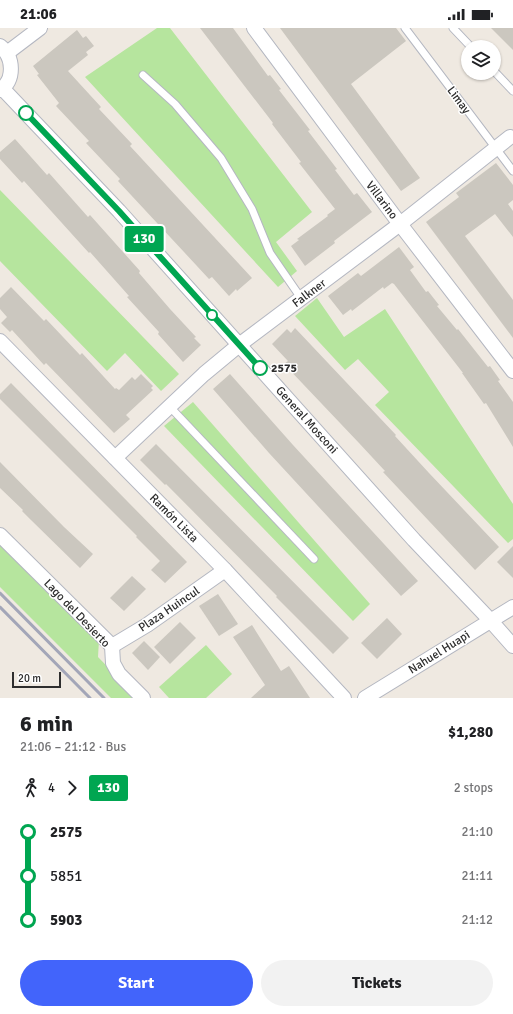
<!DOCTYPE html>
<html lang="en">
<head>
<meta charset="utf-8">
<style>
	body { margin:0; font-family:Signika,sans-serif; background:#f2f2f2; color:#202124; height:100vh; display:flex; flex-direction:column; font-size:15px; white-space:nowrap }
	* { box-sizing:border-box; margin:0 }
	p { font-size:13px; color:#757577 }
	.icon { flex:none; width:22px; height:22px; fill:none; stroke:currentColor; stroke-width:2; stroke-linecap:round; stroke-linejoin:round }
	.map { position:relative; height:670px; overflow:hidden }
	.drawer { display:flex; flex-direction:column; background:#fff; flex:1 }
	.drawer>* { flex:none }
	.badge { padding:0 8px; border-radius:3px; font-size:14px; line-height:26px }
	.controls { position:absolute; left:461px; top:12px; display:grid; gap:8px }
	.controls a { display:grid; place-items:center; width:40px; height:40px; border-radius:50%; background:#fff; box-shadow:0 1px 3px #0004; font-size:20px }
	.scale { position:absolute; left:12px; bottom:10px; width:49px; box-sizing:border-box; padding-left:4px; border:2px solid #2e2e2e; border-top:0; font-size:11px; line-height:14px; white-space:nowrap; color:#2e2e2e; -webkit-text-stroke:3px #fff; paint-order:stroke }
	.map>.badge { position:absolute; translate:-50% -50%; box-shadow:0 0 0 2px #fff }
	.legs { display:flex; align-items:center; gap:6px; height:44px; padding:0 20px; font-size:13px }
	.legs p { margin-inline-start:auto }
	.headline { display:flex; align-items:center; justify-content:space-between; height:68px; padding:0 20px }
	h1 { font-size:22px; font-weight:700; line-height:30px }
	.action { display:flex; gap:8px; margin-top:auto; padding:8px 20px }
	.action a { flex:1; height:46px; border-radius:24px; background:#4264fb; color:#fff; font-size:16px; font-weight:700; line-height:46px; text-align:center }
	.action a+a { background:#f2f2f2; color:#202124 }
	ul { padding:0 20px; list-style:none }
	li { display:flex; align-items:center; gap:14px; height:44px; font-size:15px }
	li i { display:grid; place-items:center; width:6px; height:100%; margin:0 5px; background:currentColor }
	li i::after { content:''; width:10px; height:10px; margin:-5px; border:3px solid; border-radius:50%; background:#fff }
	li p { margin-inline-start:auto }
	li:first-child i { background:linear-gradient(#0000 50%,currentColor 0) }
	li:last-child i { background:linear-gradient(currentColor 50%,#0000 0) }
	.status { display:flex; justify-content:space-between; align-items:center; height:28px; padding:0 20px; background:#fff; direction:ltr }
	.status svg { height:11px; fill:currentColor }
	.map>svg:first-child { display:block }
	.green { fill:#b6e59e }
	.building { fill:#cbc7bf }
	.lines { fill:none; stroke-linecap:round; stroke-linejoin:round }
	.service-casing { stroke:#b4b7c1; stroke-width:9 }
	.minor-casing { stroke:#b4b7c1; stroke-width:16 }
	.service { stroke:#fff; stroke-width:7 }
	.minor { stroke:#fff; stroke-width:14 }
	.rail { stroke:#a3a6b8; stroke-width:3 }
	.line-1-casing { stroke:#fff; stroke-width:9 }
	.line-1 { stroke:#00a651; stroke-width:6 }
	.stop-1-dot { fill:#fff; stroke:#00a651; stroke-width:2 }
	.labels { text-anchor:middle; stroke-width:3; stroke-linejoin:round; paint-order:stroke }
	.street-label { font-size:12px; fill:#2e2e2e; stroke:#fff }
	.stop-label { font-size:12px; font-weight:bold; fill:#2e2e2e; stroke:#fff; text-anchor:start }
</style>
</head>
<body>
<div class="status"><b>21:06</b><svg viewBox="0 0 49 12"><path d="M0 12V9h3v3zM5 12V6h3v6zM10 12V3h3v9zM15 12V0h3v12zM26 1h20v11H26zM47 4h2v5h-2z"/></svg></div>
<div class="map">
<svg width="513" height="670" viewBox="0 0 513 670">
	<rect width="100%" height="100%" fill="#efe9e1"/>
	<g class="green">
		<polygon points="157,0 170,0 312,184 276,214 297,243 278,259 85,49"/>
		<polygon points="0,162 179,346 161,363 125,325 107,343 0,233"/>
		<polygon points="317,270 344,309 385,281 513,476 513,511 508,515 375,377 389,364 358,331 345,342 295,288"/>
		<polygon points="193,374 370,576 353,593 164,398"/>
		<polygon points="0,514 99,612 98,629 138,670 111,670 0,559"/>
		<polygon points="206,617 232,646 206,670 169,670 159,659"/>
	</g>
	<g class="building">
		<polygon points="200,0 233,0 268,48 270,47 281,61 279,62 310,102 308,103 337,141 335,142 354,167 357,165 372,184 334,213 335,215 305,238 291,218 299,212 297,211 328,188 327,187 335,181 299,135 301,134 272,96 273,95"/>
		<polygon points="280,0 396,0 406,13 351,56 420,150 401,163"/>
		<polygon points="491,0 513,0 513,22"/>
		<polygon points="77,2 83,10 86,8 94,18 86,24 88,27 68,43 101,79 99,81 132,116 130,118 252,250 237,263 236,261 229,268 212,249 209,251 184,224 118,153 120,151 86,115 89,113 56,78 59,75 37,47 39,46 33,38"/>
		<polygon points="15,111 47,147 49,145 88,189 90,187 140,243 139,245 170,281 196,309 194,310 201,317 183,334 158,306 159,304 127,269 129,268 90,224 89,225 24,153 22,155 0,131 0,124"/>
		<polygon points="496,135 513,157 513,172 508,176 513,183 513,209 495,186 465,208 513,272 513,310 426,194 459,169 456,165"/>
		<polygon points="399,219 414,239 410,242 426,264 428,263 439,277 437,278 457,302 458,301 488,339 490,338 500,352 498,353 513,374 513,419 486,375 484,376 462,345 463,345 394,256 392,255 384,261 383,259 352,283 351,281 343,287 328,268 358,245 361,248"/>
		<polygon points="11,259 44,293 46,291 80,327 82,325 115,361 116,360 119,362 132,349 135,352 141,346 153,358 151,360 153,362 126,387 130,391 114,405 46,335 44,337 12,302 10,304 1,295 7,289 0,281 0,270"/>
		<polygon points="295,300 396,407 395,408 429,445 499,519 475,542 383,444 385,443 359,415 284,336 288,333 272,316 287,301 291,305"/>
		<polygon points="230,346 293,417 418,553 401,568 269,425 213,361"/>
		<polygon points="11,355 187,534 165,555 151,542 160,533 136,509 137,508 0,371 0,366"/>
		<polygon points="156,416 349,610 333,626 276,569 277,568 166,456 165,457 140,432"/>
		<polygon points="0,434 64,499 93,526 80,540 31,492 22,483 23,482 0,460"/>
		<polygon points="513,518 513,550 497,534"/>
		<polygon points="132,548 146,561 124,583 110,570"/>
		<polygon points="218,566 238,596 219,608 199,578"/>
		<polygon points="387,590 402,606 377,631 361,615"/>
		<polygon points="180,594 196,610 170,636 154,619"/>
		<polygon points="252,597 281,643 289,638 310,670 251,670 265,657 233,609"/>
		<polygon points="144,613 160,629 148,642 132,625"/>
	</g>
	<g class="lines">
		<g class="service-casing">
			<g id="service">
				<polyline points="405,0 513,143"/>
				<polyline points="453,0 471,19"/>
				<polyline points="494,43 513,63"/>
				<polyline points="143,47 175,76 221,130 252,181 270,225 301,270"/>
				<polyline points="170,379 314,531"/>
			</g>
		</g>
		<g class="minor-casing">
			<g id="minor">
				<polyline points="254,0 400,196 513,343"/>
				<path d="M0,18C14,29 15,52 0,62"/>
				<polyline points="7,25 40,0"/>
				<polyline points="3,61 119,183 414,512 490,592 513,618"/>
				<polyline points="0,313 225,542 344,670"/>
				<polyline points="115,430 204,346 239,317 400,196 510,109"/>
				<polyline points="0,507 112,618 113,635 119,646 143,670"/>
				<polyline points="112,618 147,597 225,542"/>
				<polyline points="365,670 513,579"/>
			</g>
		</g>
		<use href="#service" class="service"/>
		<use href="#minor" class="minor"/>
		<g class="rail">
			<polyline points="0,565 104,670"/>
			<polyline points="0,579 90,670"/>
		</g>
	</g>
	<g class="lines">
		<g class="line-1-casing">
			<polyline id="line-1" points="26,85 119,183 260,340"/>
		</g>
		<use href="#line-1" class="line-1"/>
	</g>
	<g class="stop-1-dot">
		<circle cx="26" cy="85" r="7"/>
		<circle cx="212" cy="287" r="5"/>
		<circle cx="260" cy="340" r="7"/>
	</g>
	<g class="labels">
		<g class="street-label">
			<text transform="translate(459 72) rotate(54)" y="4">Limay</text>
			<text transform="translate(382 172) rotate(53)" y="4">Villarino</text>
			<text transform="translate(309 265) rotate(-37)" y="4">Falkner</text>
			<text transform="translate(307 392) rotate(48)" y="4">General Mosconi</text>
			<text transform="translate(174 490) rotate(45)" y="4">Ramón Lista</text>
			<text transform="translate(169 581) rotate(-34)" y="4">Plaza Huincul</text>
			<text transform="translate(77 585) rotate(46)" y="4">Lago del Desierto</text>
			<text transform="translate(439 624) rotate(-32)" y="4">Nahuel Huapi</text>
		</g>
		<g class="stop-label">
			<text x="271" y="344">2575</text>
		</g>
	</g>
</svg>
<div class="controls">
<a><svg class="icon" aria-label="layers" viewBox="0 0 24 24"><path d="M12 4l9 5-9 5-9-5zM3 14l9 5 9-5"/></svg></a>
</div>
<div class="scale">20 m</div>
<b class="badge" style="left:144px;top:211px;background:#00a651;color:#fff">130</b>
</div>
<section class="drawer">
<div class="headline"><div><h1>6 min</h1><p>21:06 – 21:12 · Bus</p></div><b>$1,280</b></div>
<div class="legs"><svg class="icon" aria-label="walk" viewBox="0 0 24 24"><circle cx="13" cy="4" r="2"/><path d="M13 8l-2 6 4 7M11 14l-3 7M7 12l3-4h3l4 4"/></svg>4<svg class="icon" aria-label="forward" viewBox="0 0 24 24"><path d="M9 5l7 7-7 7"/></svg><b class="badge" style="background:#00a651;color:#fff">130</b><p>2 stops</p></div>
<ul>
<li><i style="color:#00a651"></i><b>2575</b><p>21:10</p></li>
<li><i style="color:#00a651"></i><span>5851</span><p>21:11</p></li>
<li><i style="color:#00a651"></i><b>5903</b><p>21:12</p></li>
</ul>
<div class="action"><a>Start</a><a>Tickets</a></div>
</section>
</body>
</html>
